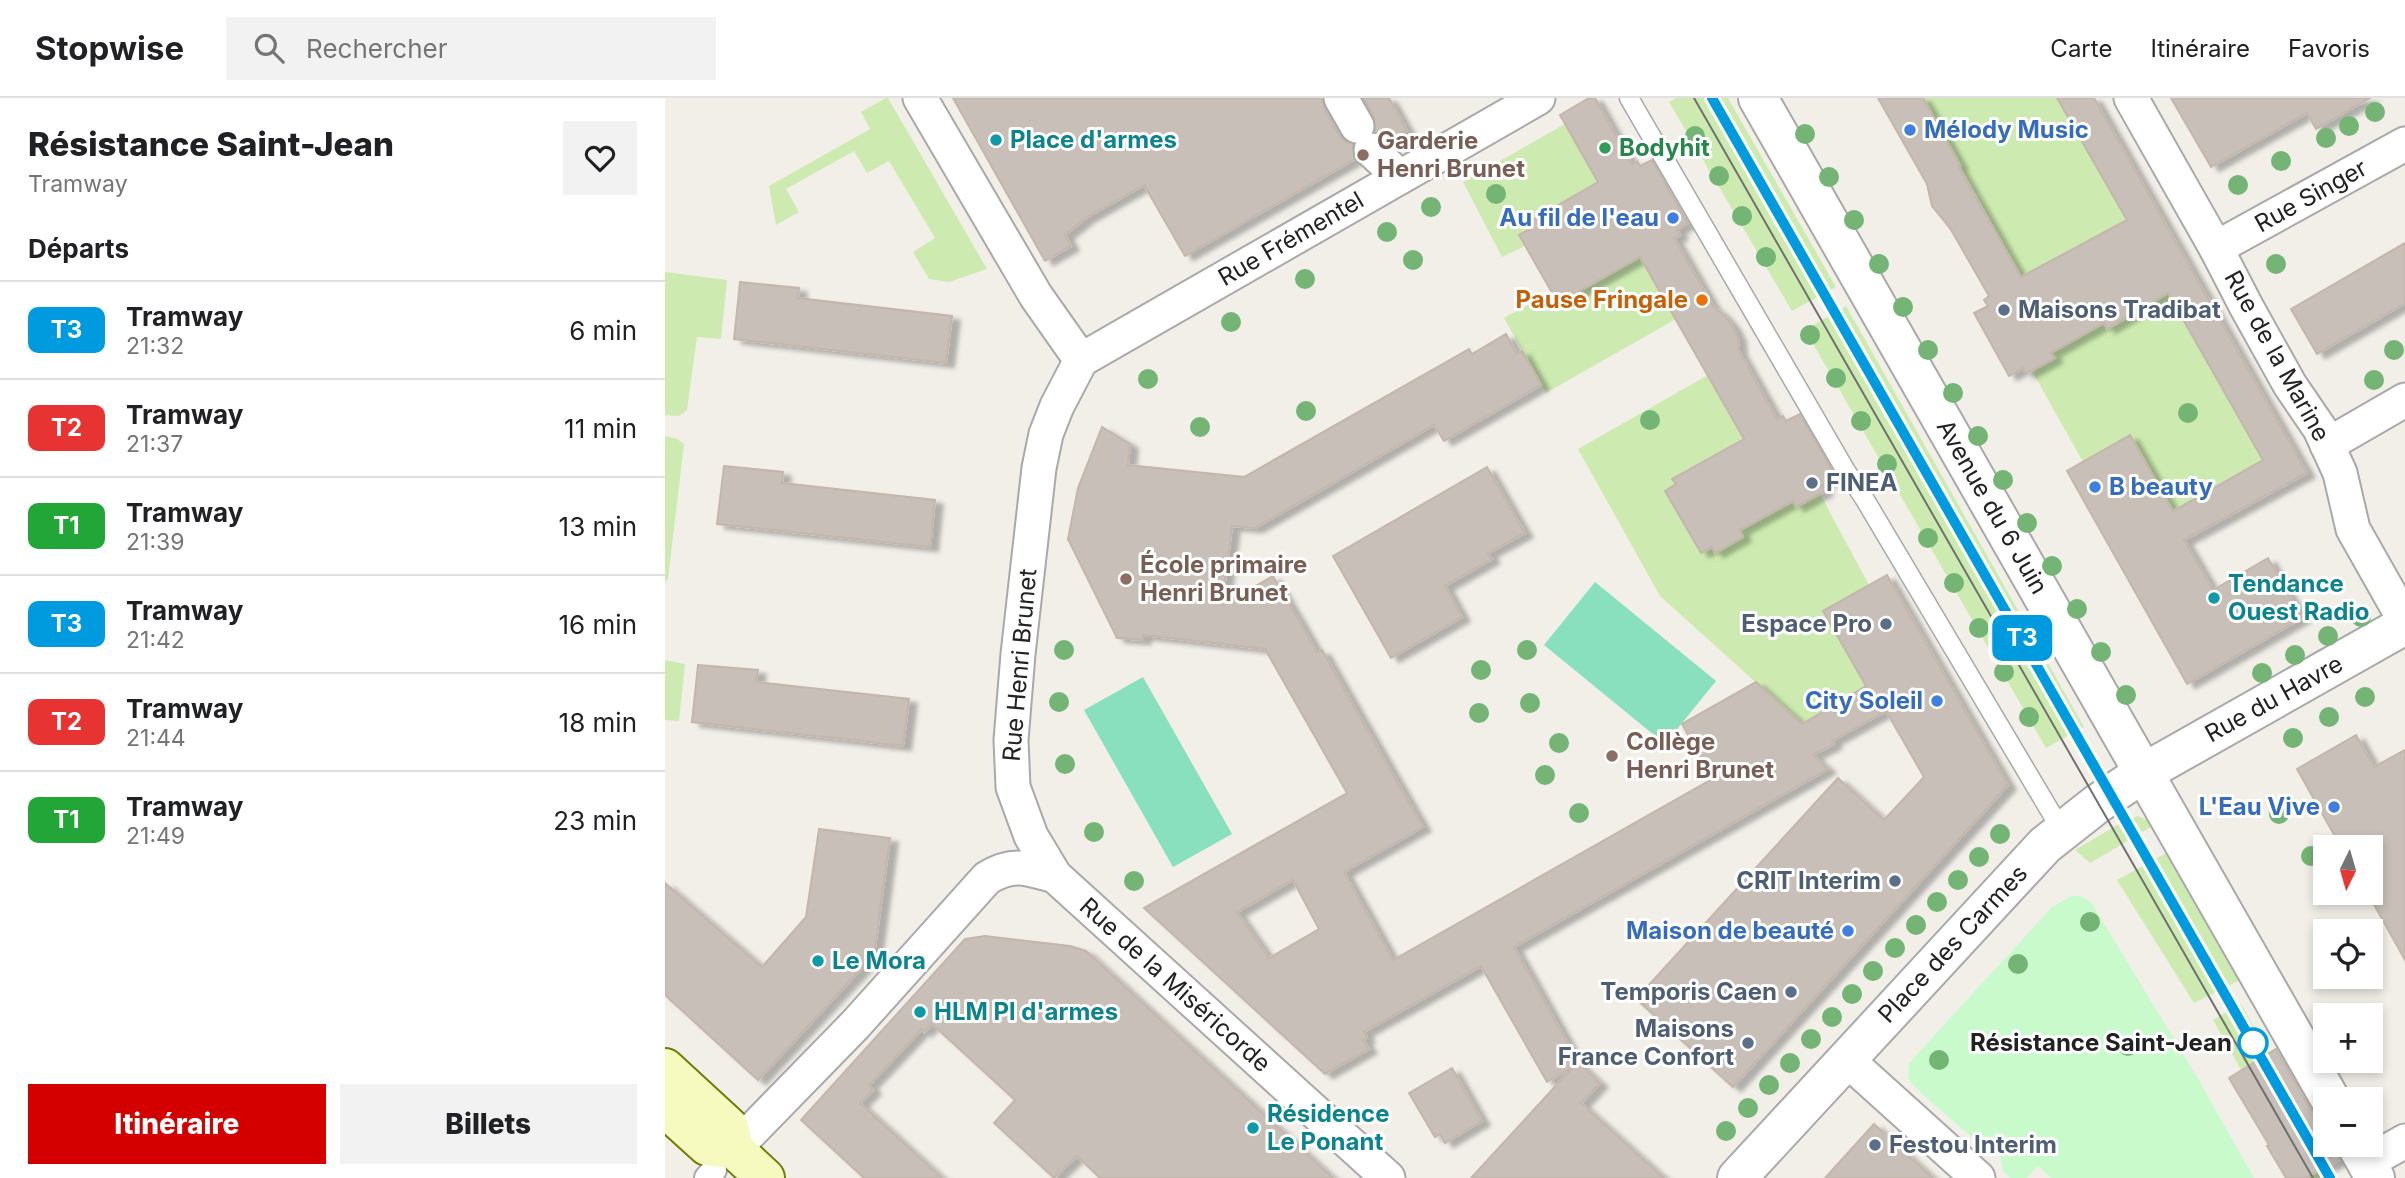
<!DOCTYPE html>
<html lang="fr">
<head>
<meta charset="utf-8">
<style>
	body { margin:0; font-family:Inter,sans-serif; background:#f2f2f2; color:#202124; height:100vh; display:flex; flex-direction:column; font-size:26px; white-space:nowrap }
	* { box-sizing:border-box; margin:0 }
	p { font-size:23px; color:#757577 }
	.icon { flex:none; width:38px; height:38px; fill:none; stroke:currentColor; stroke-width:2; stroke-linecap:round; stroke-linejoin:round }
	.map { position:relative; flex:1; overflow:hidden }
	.panel { display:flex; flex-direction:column; background:#fff; width:665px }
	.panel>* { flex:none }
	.badge { padding:0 14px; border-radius:10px; font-size:24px; line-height:46px }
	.needle { width:46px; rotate:185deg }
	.controls { position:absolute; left:1648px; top:737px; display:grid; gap:14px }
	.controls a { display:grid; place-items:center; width:70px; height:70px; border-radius:0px; background:#fff; box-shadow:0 4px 10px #0003; font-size:35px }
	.map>.badge { position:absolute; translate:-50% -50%; box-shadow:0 0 0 4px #fff }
	h2 { padding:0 28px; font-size:26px; line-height:63px }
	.round { display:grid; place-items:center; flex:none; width:74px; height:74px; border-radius:0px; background:#f2f2f2 }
	.headline { display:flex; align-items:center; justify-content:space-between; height:119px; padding:0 28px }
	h1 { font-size:33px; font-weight:800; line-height:52px }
	.primary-button { display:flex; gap:14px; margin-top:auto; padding:14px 28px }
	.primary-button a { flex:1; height:80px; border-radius:0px; background:#d40000; color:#fff; font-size:28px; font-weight:800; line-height:80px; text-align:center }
	.primary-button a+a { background:#f2f2f2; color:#202124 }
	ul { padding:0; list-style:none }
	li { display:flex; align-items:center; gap:21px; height:98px; padding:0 28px; border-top:2px solid #e0e0e0 }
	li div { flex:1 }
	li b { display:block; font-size:26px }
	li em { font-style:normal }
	li .badge { min-width:77px; font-weight:700; text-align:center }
	header { display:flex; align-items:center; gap:42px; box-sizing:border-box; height:98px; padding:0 35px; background:#fff; border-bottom:2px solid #e0e0e0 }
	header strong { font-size:33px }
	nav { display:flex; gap:38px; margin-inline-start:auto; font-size:24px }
	.search { width:490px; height:63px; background:#f2f2f2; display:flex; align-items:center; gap:18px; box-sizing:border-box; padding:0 24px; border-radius:0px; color:#757577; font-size:26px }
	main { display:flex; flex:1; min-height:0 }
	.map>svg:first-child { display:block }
	.grass { fill:#cdebb0 }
	.park { fill:#c8facc }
	.pitch { fill:#88e0be }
	.building { fill:#c7bfb8; stroke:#c4b6ab; stroke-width:2; fill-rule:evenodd; filter:url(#shadow) }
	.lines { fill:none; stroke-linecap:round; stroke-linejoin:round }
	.service-casing { stroke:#a9a9a9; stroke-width:21 }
	.pedestrian-casing { stroke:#a9a9a9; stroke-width:28 }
	.minor-casing { stroke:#a9a9a9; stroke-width:37 }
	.tertiary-casing { stroke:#a9a9a9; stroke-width:42 }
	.secondary-casing { stroke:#707d05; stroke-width:42 }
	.service { stroke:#fff; stroke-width:18 }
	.pedestrian { stroke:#fff; stroke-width:24 }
	.minor { stroke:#fff; stroke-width:33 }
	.tertiary { stroke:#fff; stroke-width:38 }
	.secondary { stroke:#f7fabf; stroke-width:38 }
	.tram { stroke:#707070; stroke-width:2 }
	.tree { fill:#74b475 }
	.line-casing { stroke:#fff; stroke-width:16 }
	.line { stroke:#009adf; stroke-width:10 }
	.shop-dot { fill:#3f7fe0; stroke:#fff; stroke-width:2.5 }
	.culture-dot { fill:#0f9aa8; stroke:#fff; stroke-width:2.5 }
	.leisure-dot { fill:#2e9e5b; stroke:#fff; stroke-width:2.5 }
	.education-dot { fill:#8d6e63; stroke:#fff; stroke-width:2.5 }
	.food-dot { fill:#e8710a; stroke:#fff; stroke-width:2.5 }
	.service-dot { fill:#5c6f8a; stroke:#fff; stroke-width:2.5 }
	.stop-dot { fill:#fff; stroke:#009adf; stroke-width:3.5 }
	.labels { text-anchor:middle; stroke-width:6; stroke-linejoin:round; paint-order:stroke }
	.shop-label { font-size:24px; font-weight:bold; fill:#366cbe; stroke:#fff; text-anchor:end }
	.culture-label { font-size:24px; font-weight:bold; fill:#0d838f; stroke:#fff; text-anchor:start }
	.education-label { font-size:24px; font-weight:bold; fill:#785e54; stroke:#fff; text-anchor:start }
	.leisure-label { font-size:24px; font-weight:bold; fill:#27864d; stroke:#fff; text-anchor:start }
	.street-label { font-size:24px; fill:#222; stroke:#fff }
	.food-label { font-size:24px; font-weight:bold; fill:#c56008; stroke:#fff; text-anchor:end }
	.service-label { font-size:24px; font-weight:bold; fill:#4e5e75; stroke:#fff; text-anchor:end }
	.stop-label { font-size:24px; font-weight:bold; fill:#222; stroke:#fff; text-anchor:end }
</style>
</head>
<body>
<header>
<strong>Stopwise</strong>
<div class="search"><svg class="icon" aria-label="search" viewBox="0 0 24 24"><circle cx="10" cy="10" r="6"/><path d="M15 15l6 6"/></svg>Rechercher</div>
<nav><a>Carte</a><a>Itinéraire</a><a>Favoris</a></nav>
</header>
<main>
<section class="panel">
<div class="headline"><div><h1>Résistance Saint-Jean</h1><p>Tramway</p></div><a class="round"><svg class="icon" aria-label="heart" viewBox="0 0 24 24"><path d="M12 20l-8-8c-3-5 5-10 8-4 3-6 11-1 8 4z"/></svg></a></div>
<h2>Départs</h2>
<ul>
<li><span class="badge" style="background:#009adf;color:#fff">T3</span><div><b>Tramway</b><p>21:32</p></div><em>6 min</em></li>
<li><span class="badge" style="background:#e73331;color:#fff">T2</span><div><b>Tramway</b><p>21:37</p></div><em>11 min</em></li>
<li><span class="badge" style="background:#23a638;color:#fff">T1</span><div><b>Tramway</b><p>21:39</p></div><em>13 min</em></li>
<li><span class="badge" style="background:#009adf;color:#fff">T3</span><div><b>Tramway</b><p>21:42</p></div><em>16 min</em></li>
<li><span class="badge" style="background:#e73331;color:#fff">T2</span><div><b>Tramway</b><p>21:44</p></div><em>18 min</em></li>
<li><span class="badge" style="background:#23a638;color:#fff">T1</span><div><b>Tramway</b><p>21:49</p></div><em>23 min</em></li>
</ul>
<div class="primary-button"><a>Itinéraire</a><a>Billets</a></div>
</section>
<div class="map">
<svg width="1740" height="1080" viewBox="0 0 1740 1080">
	<defs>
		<filter id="shadow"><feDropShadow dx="8" dy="4.5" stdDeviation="2" flood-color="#0004"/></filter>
	</defs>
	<rect width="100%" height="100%" fill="#f2efe9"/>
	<g class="grass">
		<polygon points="221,0 223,0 322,171 284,184 264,181 248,154 270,140 224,63 202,75 189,53 121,91 134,114 111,127 104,88 205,31 196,14"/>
		<polygon points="1011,0 1063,0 1171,189 1127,213 1004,4"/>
		<polygon points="1258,0 1392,0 1598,362 1504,415 1418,364 1367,273 1389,260 1386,255 1439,225 1443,231 1470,214 1428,140 1400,156 1360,186"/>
		<polygon points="900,26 937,90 891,109 862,125 865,131 854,137 860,148 837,159 798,84"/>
		<polygon points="973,154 1011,221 881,295 839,220 886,194 890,200 901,194 905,199 932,183"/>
		<polygon points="0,174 62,182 56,241 32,239 22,312 14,318 0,317"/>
		<polygon points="1181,208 1419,629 1381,650 1140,232"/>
		<polygon points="1043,277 1082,346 1036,365 1008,380 1011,386 1000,393 1036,455 1047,449 1050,455 1078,439 1075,432 1128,403 1131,409 1155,396 1204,487 1159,513 1206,586 1137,626 995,498 913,351"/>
		<polygon points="0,338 12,341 19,346 3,481 0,484"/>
		<polygon points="0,562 20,566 14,623 0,622"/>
		<polygon points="1473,718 1491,726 1425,765 1410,752 1459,723"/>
		<polygon points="1503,754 1579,880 1529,905 1452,782"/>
		<polygon points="1576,906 1673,1080 1637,1080 1548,922"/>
	</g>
	<polygon class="park" points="1406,798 1415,798 1426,804 1532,979 1589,1080 1386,1080 1373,1068 1362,1080 1345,1080 1338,1073 1332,1041 1308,1040 1258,997 1243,981 1244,965 1387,809"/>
	<g class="pitch">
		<polygon points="930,484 1051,583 1000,646 879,547"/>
		<polygon points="478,579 567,736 508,769 419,612"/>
	</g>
	<g class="building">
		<polygon points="288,0 657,0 659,10 675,38 682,44 688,46 690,61 520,158 479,87 421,120 400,137 406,148 380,163"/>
		<polygon points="698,0 724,0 742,32 724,42 710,33 709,19"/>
		<polygon points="924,0 930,0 967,66 972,63 975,68 987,62 1023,125 1012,132 1015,137 1009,140 1048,208 1058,216 1067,227 1073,239 1074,253 1112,321 1118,318 1121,323 1135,316 1171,379 1157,387 1160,393 1131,409 1128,403 1075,432 1078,439 1050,455 1047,449 1036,455 1000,393 1011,386 1007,381 1079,341 975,159 904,199 901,194 890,200 854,137 865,131 862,125 933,84 895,17"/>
		<polygon points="1213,0 1258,0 1295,67 1293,68 1356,179 1462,122 1392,0 1429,0 1642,375 1519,442 1548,492 1603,460 1637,520 1522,586 1402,373 1465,337 1508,413 1598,362 1503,195 1442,231 1439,225 1386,255 1390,260 1361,276 1358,270 1344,278 1309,215 1323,208 1319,202 1324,198 1285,130 1267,108 1262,86"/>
		<polygon points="1506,0 1705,0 1651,31 1642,15 1546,69"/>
		<polygon points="1740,145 1740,205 1652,256 1626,211"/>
		<polygon points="75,184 134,190 133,200 287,218 281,265 69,241"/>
		<path d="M841,236L852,256L857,253L876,287L779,343L769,327L590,430L567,428L557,507L608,478L652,554L657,552L758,729L679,774L728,862L1047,681L1017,626L1091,584L1137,626L1201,588L1158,513L1222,477L1343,687L1068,989L971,901L1173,680L1219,722L1259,679L1221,613L1167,643L1169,646L1148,657L1163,671L849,849L914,965L935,985L916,1005L999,1080H806L908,969L882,984L816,868L699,934L702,940L698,942L704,951L660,976L479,810L682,695L600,551L478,537V542L452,540L403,441L413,390L437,329L465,346L463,367L579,379L804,251L807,256ZM628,782L654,831L604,860L572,814Z"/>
		<polygon points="59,368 118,374 117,385 270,402 265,449 52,426"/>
		<polygon points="822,369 860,435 823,455 827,461 780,488 797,519 726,560 668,458"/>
		<polygon points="33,567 93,572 91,584 244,601 238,648 27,624"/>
		<polygon points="1691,637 1709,669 1740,652 1740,862 1702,794 1706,794 1706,749 1676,749 1632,671"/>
		<polygon points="154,731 225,740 209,857 93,982 0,897 0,785 97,869 141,819"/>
		<polygon points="320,838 405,848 421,853 668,1080 435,1080 412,1058 389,1080 329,1025 350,1002 267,926 259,934 257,931 204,987 208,992 195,1005 277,1080 199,1080 136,1022 300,841"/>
		<polygon points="1611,951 1646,1012 1657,1021 1661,1028 1661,1046 1669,1046 1675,1062 1640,1080 1621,1080 1602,1048 1604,1047 1564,980"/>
		<polygon points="787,970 817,1023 780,1045 775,1036 770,1039 744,995"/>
		<polygon points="1209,1026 1268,1080 1160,1080"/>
	</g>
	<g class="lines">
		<g class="service-casing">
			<polyline id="service" points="964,0 1181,373 1199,400 1397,733"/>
		</g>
		<g class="pedestrian-casing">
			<polyline id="pedestrian" points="42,1080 49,1072"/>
		</g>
		<g class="minor-casing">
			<g id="minor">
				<polyline points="255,0 371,198 416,262"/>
				<polyline points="676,0 692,28"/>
				<polyline points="1466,0 1551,150 1581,208 1625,287 1655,331 1675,375 1688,431 1740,523"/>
				<polyline points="706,52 735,79"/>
				<polyline points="1551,150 1740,46"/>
				<polyline points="1662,347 1740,302"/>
				<polyline points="1181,961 1313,1080"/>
				<path d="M69,1051L190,927L322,780C348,764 362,770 390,778"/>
				<polyline points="1701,1065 1740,1043"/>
				<polyline points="723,1080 390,778 366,738 348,689 346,642 353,556 374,370 381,336 392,308 416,262 873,0"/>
			</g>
		</g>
		<g class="tertiary-casing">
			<g id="tertiary">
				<polyline points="1093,0 1665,1001"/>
				<polyline points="1691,1046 1710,1080"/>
				<polyline points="1072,1080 1380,747 1432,706 1478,675 1740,527"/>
			</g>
		</g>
		<g class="secondary-casing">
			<g id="secondary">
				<polyline points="0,970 64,1029 69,1051 100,1080"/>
				<polyline points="0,1010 42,1048 69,1051"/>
			</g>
		</g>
		<use href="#service" class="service"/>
		<use href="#pedestrian" class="pedestrian"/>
		<use href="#minor" class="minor"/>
		<use href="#tertiary" class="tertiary"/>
		<use href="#secondary" class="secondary"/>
		<g class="tram">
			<polyline points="1029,0 1648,1080"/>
			<polyline points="1047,0 1665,1080"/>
		</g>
	</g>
	<g class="tree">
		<circle cx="1710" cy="14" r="10"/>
		<circle cx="1684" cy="28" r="10"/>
		<circle cx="1140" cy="36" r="10"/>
		<circle cx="1030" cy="38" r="10"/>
		<circle cx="1661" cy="40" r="10"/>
		<circle cx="1616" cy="63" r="10"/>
		<circle cx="1054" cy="78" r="10"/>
		<circle cx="1164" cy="79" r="10"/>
		<circle cx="1573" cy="87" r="10"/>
		<circle cx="831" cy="96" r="10"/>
		<circle cx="766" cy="109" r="10"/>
		<circle cx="1077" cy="118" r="10"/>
		<circle cx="1189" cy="122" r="10"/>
		<circle cx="722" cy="134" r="10"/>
		<circle cx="1101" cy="159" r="10"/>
		<circle cx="748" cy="162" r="10"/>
		<circle cx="1214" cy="166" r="10"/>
		<circle cx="1611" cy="166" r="10"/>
		<circle cx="640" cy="181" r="10"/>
		<circle cx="1238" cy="209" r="10"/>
		<circle cx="566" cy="224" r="10"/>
		<circle cx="1145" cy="237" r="10"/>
		<circle cx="1263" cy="252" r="10"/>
		<circle cx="1729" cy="252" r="10"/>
		<circle cx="1171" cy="280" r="10"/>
		<circle cx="483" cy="281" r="10"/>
		<circle cx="1709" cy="282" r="10"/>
		<circle cx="1288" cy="295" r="10"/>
		<circle cx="641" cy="313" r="10"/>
		<circle cx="1523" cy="315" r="10"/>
		<circle cx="985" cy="322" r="10"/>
		<circle cx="1196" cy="323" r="10"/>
		<circle cx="535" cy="329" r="10"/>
		<circle cx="1313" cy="338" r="10"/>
		<circle cx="1222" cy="366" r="10"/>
		<circle cx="1338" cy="382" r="10"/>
		<circle cx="1362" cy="425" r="10"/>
		<circle cx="1263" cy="440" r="10"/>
		<circle cx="1387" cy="468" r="10"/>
		<circle cx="1289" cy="485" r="10"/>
		<circle cx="1412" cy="511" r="10"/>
		<circle cx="1696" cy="519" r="10"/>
		<circle cx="1314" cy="530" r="10"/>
		<circle cx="1663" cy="538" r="10"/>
		<circle cx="399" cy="552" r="10"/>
		<circle cx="862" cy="552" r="10"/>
		<circle cx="1436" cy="554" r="10"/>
		<circle cx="1630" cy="557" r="10"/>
		<circle cx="816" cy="572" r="10"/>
		<circle cx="1339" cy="574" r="10"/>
		<circle cx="1597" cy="575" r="10"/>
		<circle cx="1461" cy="597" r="10"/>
		<circle cx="1700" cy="599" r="10"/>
		<circle cx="394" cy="604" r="10"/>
		<circle cx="865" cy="605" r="10"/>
		<circle cx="814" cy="615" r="10"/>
		<circle cx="1364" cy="619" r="10"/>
		<circle cx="1664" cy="619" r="10"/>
		<circle cx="1628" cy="640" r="10"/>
		<circle cx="894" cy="645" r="10"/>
		<circle cx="400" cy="666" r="10"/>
		<circle cx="880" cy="677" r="10"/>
		<circle cx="914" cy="715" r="10"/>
		<circle cx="1614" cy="716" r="10"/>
		<circle cx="429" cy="734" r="10"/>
		<circle cx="1335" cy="736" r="10"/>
		<circle cx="1646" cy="758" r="10"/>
		<circle cx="1314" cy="759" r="10"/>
		<circle cx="1293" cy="782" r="10"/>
		<circle cx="469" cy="783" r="10"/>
		<circle cx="1272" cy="804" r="10"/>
		<circle cx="1425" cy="824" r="10"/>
		<circle cx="1251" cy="827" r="10"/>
		<circle cx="1230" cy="850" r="10"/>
		<circle cx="1353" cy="866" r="10"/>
		<circle cx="1208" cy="873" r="10"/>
		<circle cx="1187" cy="896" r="10"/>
		<circle cx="1167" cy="919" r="10"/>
		<circle cx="1146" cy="941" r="10"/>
		<circle cx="1463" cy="948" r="10"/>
		<circle cx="1274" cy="962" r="10"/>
		<circle cx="1125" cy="965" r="10"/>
		<circle cx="1104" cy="987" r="10"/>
		<circle cx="1083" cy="1010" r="10"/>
		<circle cx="1061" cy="1033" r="10"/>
	</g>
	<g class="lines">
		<g class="line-casing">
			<polyline id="line" points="1047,0 1665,1080"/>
		</g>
		<use href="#line" class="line"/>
	</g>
	<g class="shop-dot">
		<circle cx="1245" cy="32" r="7"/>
		<circle cx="1008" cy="120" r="7"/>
		<circle cx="1430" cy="389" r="7"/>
		<circle cx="1272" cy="603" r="7"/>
		<circle cx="1669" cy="709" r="7"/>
		<circle cx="1183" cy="833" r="7"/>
	</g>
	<g class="culture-dot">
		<circle cx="331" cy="42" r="7"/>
		<circle cx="1549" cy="500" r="7"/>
		<circle cx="153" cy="863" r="7"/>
		<circle cx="255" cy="914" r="7"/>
		<circle cx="588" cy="1030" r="7"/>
	</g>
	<circle class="leisure-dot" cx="940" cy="50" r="7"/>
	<g class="education-dot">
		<circle cx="698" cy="57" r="7"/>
		<circle cx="461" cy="481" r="7"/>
		<circle cx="947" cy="658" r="7"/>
	</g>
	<circle class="food-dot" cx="1037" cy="202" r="7"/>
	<g class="service-dot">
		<circle cx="1339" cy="212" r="7"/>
		<circle cx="1147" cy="385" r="7"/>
		<circle cx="1221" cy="526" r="7"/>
		<circle cx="1230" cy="783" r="7"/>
		<circle cx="1126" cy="894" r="7"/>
		<circle cx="1083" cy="945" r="7"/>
		<circle cx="1210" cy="1047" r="7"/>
	</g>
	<circle class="stop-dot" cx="1588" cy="945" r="14"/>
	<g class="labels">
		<g class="shop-label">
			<text x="1259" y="40" text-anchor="start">Mélody Music</text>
			<text x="994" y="128">Au fil de l'eau</text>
			<text x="1444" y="397" text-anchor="start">B beauty</text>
			<text x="1258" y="611">City Soleil</text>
			<text x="1655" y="717">L'Eau Vive</text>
			<text x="1169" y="841">Maison de beauté</text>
		</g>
		<g class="culture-label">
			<text x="345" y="50">Place d'armes</text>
			<text x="1563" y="494">Tendance<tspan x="1563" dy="28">Ouest Radio</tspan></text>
			<text x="167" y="871">Le Mora</text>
			<text x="269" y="922">HLM Pl d'armes</text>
			<text x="602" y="1024">Résidence<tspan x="602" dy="28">Le Ponant</tspan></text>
		</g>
		<g class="education-label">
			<text x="712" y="51">Garderie<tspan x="712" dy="28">Henri Brunet</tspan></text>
			<text x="475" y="475">École primaire<tspan x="475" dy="28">Henri Brunet</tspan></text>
			<text x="961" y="652">Collège<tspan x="961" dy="28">Henri Brunet</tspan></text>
		</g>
		<g class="leisure-label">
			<text x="954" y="58">Bodyhit</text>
		</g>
		<g class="street-label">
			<text transform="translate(1646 98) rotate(-29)" y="8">Rue Singer</text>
			<text transform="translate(626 141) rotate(-30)" y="8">Rue Frémentel</text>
			<text transform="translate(1612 258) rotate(61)" y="8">Rue de la Marine</text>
			<text transform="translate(1327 409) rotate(60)" y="8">Avenue du 6 Juin</text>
			<text transform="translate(355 567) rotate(-85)" y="8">Rue Henri Brunet</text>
			<text transform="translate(1609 601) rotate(-29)" y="8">Rue du Havre</text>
			<text transform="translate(1288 846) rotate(-47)" y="8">Place des Carmes</text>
			<text transform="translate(510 887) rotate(42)" y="8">Rue de la Miséricorde</text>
		</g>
		<g class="food-label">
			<text x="1023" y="210">Pause Fringale</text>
		</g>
		<g class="service-label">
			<text x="1353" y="220" text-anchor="start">Maisons Tradibat</text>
			<text x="1161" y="393" text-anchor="start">FINEA</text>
			<text x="1207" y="534">Espace Pro</text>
			<text x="1216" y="791">CRIT Interim</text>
			<text x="1112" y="902">Temporis Caen</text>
			<text x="1069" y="939">Maisons<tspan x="1069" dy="28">France Confort</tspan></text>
			<text x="1224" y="1055" text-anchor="start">Festou Interim</text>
		</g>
		<g class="stop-label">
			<text x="1567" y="953">Résistance Saint-Jean</text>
		</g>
	</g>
</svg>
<div class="controls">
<a><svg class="needle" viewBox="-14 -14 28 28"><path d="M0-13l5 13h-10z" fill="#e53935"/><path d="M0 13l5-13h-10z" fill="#757577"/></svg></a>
<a><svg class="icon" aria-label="locate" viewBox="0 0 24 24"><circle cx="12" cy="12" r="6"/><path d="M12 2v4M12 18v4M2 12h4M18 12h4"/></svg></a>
<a>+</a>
<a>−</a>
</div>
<b class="badge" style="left:1357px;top:540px;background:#009adf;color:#fff">T3</b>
</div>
</main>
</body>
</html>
